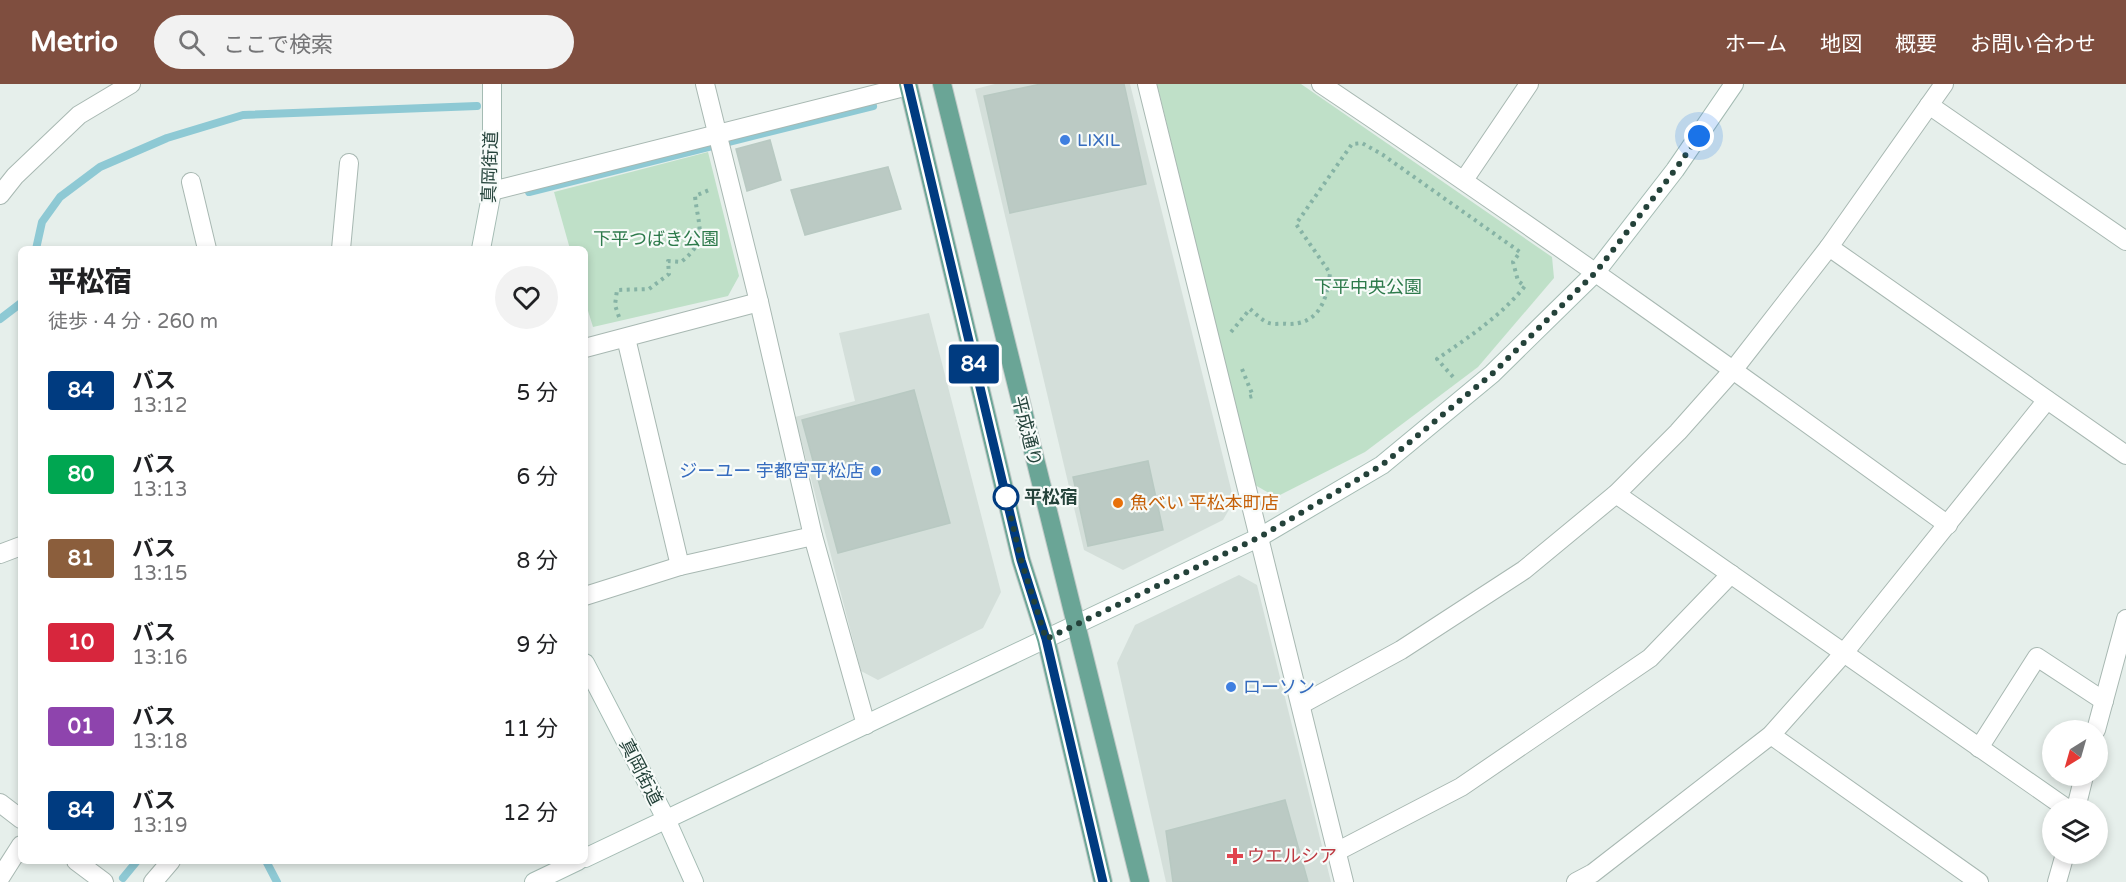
<!DOCTYPE html>
<html lang="ja">
<head>
<meta charset="utf-8">
<style>
	body { margin:0; font-family:"Varela Round","Noto Sans JP",sans-serif; background:#f2f2f2; color:#202124; height:100vh; display:flex; flex-direction:column; font-size:22px; white-space:nowrap }
	* { box-sizing:border-box; margin:0 }
	p { font-size:20px; color:#757577 }
	.icon { flex:none; width:33px; height:33px; fill:none; stroke:currentColor; stroke-width:2; stroke-linecap:round; stroke-linejoin:round }
	.map { position:relative; flex:1; overflow:hidden }
	.panel { position:absolute; left:18px; top:162px; width:570px; height:618px; display:flex; flex-direction:column; background:#fff; border-radius:9px; box-shadow:0 3px 9px #0003 }
	.panel>* { flex:none }
	.badge { padding:0 12px; border-radius:4px; font-size:21px; line-height:39px }
	.needle { width:39px; rotate:217deg }
	.controls { position:absolute; left:2042px; top:636px; display:grid; gap:12px }
	.controls a { display:grid; place-items:center; width:66px; height:66px; border-radius:50%; background:#fff; box-shadow:0 3px 9px #0003; font-size:30px }
	.you { position:absolute; width:30px; height:30px; margin:-15px; border:4px solid #fff; border-radius:50%; background:#1a73e8; box-shadow:0 0 0 9px #1a73e833 }
	.map>.badge { position:absolute; translate:-50% -50%; box-shadow:0 0 0 3px #fff }
	.round { display:grid; place-items:center; flex:none; width:63px; height:63px; border-radius:32px; background:#f2f2f2 }
	.head { display:flex; align-items:center; justify-content:space-between; height:102px; padding:0 30px }
	h1 { font-size:28px; font-weight:800; line-height:45px }
	ul { padding:0; list-style:none }
	li { display:flex; align-items:center; gap:18px; height:84px; padding:0 30px }
	li div { flex:1 }
	li b { display:block; font-size:22px }
	li em { font-style:normal }
	li .badge { min-width:66px; font-weight:700; text-align:center }
	header { display:flex; align-items:center; gap:36px; box-sizing:border-box; height:84px; padding:0 30px; background:#7f4e3f; color:#fff }
	header strong { font-size:28px }
	nav { display:flex; gap:33px; margin-inline-start:auto; font-size:21px }
	.search { width:420px; height:54px; background:#f2f2f2; display:flex; align-items:center; gap:15px; box-sizing:border-box; padding:0 21px; border-radius:33px; color:#757577; font-size:22px }
	.map>svg:first-child { display:block }
	.built { fill:#d4dfda }
	.green { fill:#bfe0c8 }
	.lines { fill:none; stroke-linecap:round; stroke-linejoin:round }
	.stream { stroke:#8ec9d4; stroke-width:8 }
	.building { fill:#bbcac4; stroke:#b8c9c2; stroke-width:1.5 }
	.street-casing { stroke:#a8b8b2; stroke-width:20 }
	.secondary-casing { stroke:#a4bbb3; stroke-width:20 }
	.primary-casing { stroke:#c2cac8; stroke-width:20 }
	.path { stroke:#86b3a5; stroke-width:4; stroke-dasharray:3 4.5; stroke-linecap:butt }
	.street { stroke:#fff; stroke-width:18 }
	.secondary { stroke:#fff; stroke-width:18 }
	.primary { stroke:#6aa596; stroke-width:18 }
	.line-casing { stroke:#fff; stroke-width:14 }
	.line { stroke:#003b80; stroke-width:9 }
	.walk { stroke:#24423a; stroke-width:6; stroke-dasharray:0 10.8 }
	.shop-dot { fill:#3f7fe0; stroke:#f7fbf9; stroke-width:2 }
	.stop-dot { fill:#fff; stroke:#003b80; stroke-width:3 }
	.food-dot { fill:#e8710a; stroke:#f7fbf9; stroke-width:2 }
	.health-dot { fill:#e0444e; stroke:#f7fbf9; stroke-width:2 }
	.labels { text-anchor:middle; stroke-width:4.5; stroke-linejoin:round; paint-order:stroke }
	.shop-label { font-size:18px; fill:#366cbe; stroke:#f7fbf9; text-anchor:start }
	.street-label { font-size:18px; fill:#24423a; stroke:#f7fbf9 }
	.park-label { font-size:18px; fill:#2d7a4b; stroke:#f7fbf9 }
	.stop-label { font-size:18px; font-weight:bold; fill:#24423a; stroke:#f7fbf9; text-anchor:start }
	.food-label { font-size:18px; fill:#c56008; stroke:#f7fbf9; text-anchor:start }
	.health-label { font-size:18px; fill:#be3a42; stroke:#f7fbf9; text-anchor:start }
</style>
</head>
<body>
<header>
<strong>Metrio</strong>
<div class="search"><svg class="icon" aria-label="search" viewBox="0 0 24 24"><circle cx="10" cy="10" r="6"/><path d="M15 15l6 6"/></svg>ここで検索</div>
<nav><a>ホーム</a><a>地図</a><a>概要</a><a>お問い合わせ</a></nav>
</header>
<div class="map">
<svg width="2126" height="798" viewBox="0 0 2126 798">
	<rect width="100%" height="100%" fill="#e6efeb"/>
	<g class="built">
		<polygon points="995,0 1130,0 1234,417 1223,436 1123,486 1084,466 975,5"/>
		<polygon points="929,229 1001,508 983,544 878,596 861,587 795,333 855,317 839,249"/>
		<polygon points="1239,491 1257,501 1331,798 1166,798 1117,579 1135,541"/>
	</g>
	<g class="green">
		<polygon points="1157,0 1301,0 1552,173 1554,194 1478,283 1365,368 1276,413 1255,401"/>
		<polygon points="708,68 739,192 728,212 593,243 585,217 585,165 570,165 554,108"/>
	</g>
	<g class="lines">
		<g class="stream">
			<polyline points="529,108 873,22"/>
			<polyline points="36,165 42,138 60,113 100,83 167,54 243,31 477,22"/>
			<polyline points="0,235 21,219"/>
			<polyline points="266,777 277,798"/>
			<polyline points="123,794 137,777"/>
		</g>
	</g>
	<g class="building">
		<polygon points="1041,0 1124,0 1146,100 1010,129 984,12"/>
		<polygon points="770,56 781,96 747,107 736,65"/>
		<polygon points="888,83 901,125 805,151 791,106"/>
		<polygon points="914,306 950,439 838,469 802,336"/>
		<polygon points="1148,377 1163,446 1088,462 1073,393"/>
		<polygon points="1285,716 1308,798 1173,798 1166,747"/>
	</g>
	<g class="lines">
		<g class="street-casing">
			<g id="street">
				<polyline points="705,0 759,218 813,452 866,641"/>
				<polyline points="1147,0 1344,798"/>
				<path d="M1321,0C1533,142 1741,291 1948,441"/>
				<polyline points="1929,21 2126,157"/>
				<polyline points="1464,96 1529,0"/>
				<polyline points="191,98 207,165"/>
				<polyline points="492,107 908,2"/>
				<polyline points="0,111 15,92 79,31 131,0"/>
				<polyline points="1829,163 2126,371"/>
				<polyline points="341,165 349,79"/>
				<polyline points="626,254 680,482"/>
				<polyline points="585,264 759,218"/>
				<polyline points="1616,410 2066,724"/>
				<polyline points="0,470 21,462"/>
				<polyline points="585,512 680,482 813,452"/>
				<polyline points="1302,620 1401,566 1524,486 1616,410 1678,348 1734,285 1829,163 1944,0"/>
				<polyline points="2096,646 2126,535"/>
				<polyline points="1771,651 1979,798"/>
				<polyline points="1979,664 2037,573 2104,617"/>
				<polyline points="0,719 21,735"/>
				<polyline points="2076,724 2084,692"/>
				<polyline points="1338,767 1461,703 1650,574 1731,490"/>
				<polyline points="76,777 104,798"/>
				<polyline points="0,794 21,761"/>
				<polyline points="153,798 171,777"/>
				<polyline points="1576,798 1593,789 1771,651 1843,570 2047,316"/>
				<polyline points="2057,798 2065,770"/>
			</g>
		</g>
		<g class="secondary-casing">
			<g id="secondary">
				<polyline points="481,165 492,107 492,0"/>
				<polyline points="585,579 666,735 694,798"/>
				<polyline points="585,774 1260,453 1382,381 1492,290 1596,188 1675,86 1734,0"/>
				<polyline points="534,798 578,777"/>
			</g>
		</g>
		<g class="primary-casing">
			<g id="primary">
				<polyline points="908,0 1021,476 1046,555 1103,798"/>
				<polyline points="942,0 1140,798"/>
			</g>
		</g>
		<g class="path">
			<path d="M619,233L615,221L617,206L649,205L669,190L668,177L681,178C709,156 698,143 695,112L709,106"/>
			<path d="M1231,248L1250,225C1255,229 1262,237 1269,239C1274,241 1282,239 1287,240C1319,241 1327,216 1330,189L1296,140L1352,60L1362,59L1383,71L1520,168L1513,178L1518,197L1525,202C1501,232 1469,253 1437,275L1454,294"/>
			<polyline points="1242,285 1253,312 1245,314"/>
		</g>
		<use href="#street" class="street"/>
		<use href="#secondary" class="secondary"/>
		<use href="#primary" class="primary"/>
	</g>
	<g class="lines">
		<g class="line-casing">
			<polyline id="line" points="908,0 1021,476 1046,555 1103,798"/>
		</g>
		<use href="#line" class="line"/>
		<polyline class="walk" points="1006,413 1005,408 1021,476 1046,555 1260,453 1382,381 1492,290 1596,188 1675,86 1699,52"/>
	</g>
	<g class="shop-dot">
		<circle cx="1065" cy="56" r="6"/>
		<circle cx="876" cy="387" r="6"/>
		<circle cx="1231" cy="603" r="6"/>
	</g>
	<circle class="stop-dot" cx="1006" cy="413" r="12"/>
	<circle class="food-dot" cx="1118" cy="419" r="6"/>
	<path class="health-dot" d="M1232 763h6v6h6v6h-6v6h-6v-6h-6v-6h6z"/>
	<g class="labels">
		<g class="shop-label">
			<text x="1077" y="62">LIXIL</text>
			<text x="864" y="393" text-anchor="end">ジーユー 宇都宮平松店</text>
			<text x="1243" y="609">ローソン</text>
		</g>
		<g class="street-label">
			<text transform="translate(490 83) rotate(-88)" y="6">真岡街道</text>
			<text transform="translate(1027 347) rotate(76)" y="6">平成通り</text>
			<text transform="translate(641 688) rotate(63)" y="6">真岡街道</text>
		</g>
		<g class="park-label">
			<text x="656" y="161">下平つばき公園</text>
			<text x="1368" y="209">下平中央公園</text>
		</g>
		<g class="stop-label">
			<text x="1024" y="419">平松宿</text>
		</g>
		<g class="food-label">
			<text x="1130" y="425">魚べい 平松本町店</text>
		</g>
		<g class="health-label">
			<text x="1247" y="778">ウエルシア</text>
		</g>
	</g>
</svg>
<div class="controls">
<a><svg class="needle" viewBox="-14 -14 28 28"><path d="M0-13l5 13h-10z" fill="#e53935"/><path d="M0 13l5-13h-10z" fill="#757577"/></svg></a>
<a><svg class="icon" aria-label="layers" viewBox="0 0 24 24"><path d="M12 4l9 5-9 5-9-5zM3 14l9 5 9-5"/></svg></a>
</div>
<div class="you" style="left:1699px;top:52px"></div>
<b class="badge" style="left:974px;top:280px;background:#003b80;color:#fff">84</b>
<section class="panel">
<div class="head"><div><h1>平松宿</h1><p>徒歩 · 4 分 · 260 m</p></div><a class="round"><svg class="icon" aria-label="heart" viewBox="0 0 24 24"><path d="M12 20l-8-8c-3-5 5-10 8-4 3-6 11-1 8 4z"/></svg></a></div>
<ul>
<li><span class="badge" style="background:#003b80;color:#fff">84</span><div><b>バス</b><p>13:12</p></div><em>5 分</em></li>
<li><span class="badge" style="background:#00a651;color:#fff">80</span><div><b>バス</b><p>13:13</p></div><em>6 分</em></li>
<li><span class="badge" style="background:#8b5e3c;color:#fff">81</span><div><b>バス</b><p>13:15</p></div><em>8 分</em></li>
<li><span class="badge" style="background:#d7263d;color:#fff">10</span><div><b>バス</b><p>13:16</p></div><em>9 分</em></li>
<li><span class="badge" style="background:#8e44ad;color:#fff">01</span><div><b>バス</b><p>13:18</p></div><em>11 分</em></li>
<li><span class="badge" style="background:#003b80;color:#fff">84</span><div><b>バス</b><p>13:19</p></div><em>12 分</em></li>
</ul>
</section>
</div>
</body>
</html>
